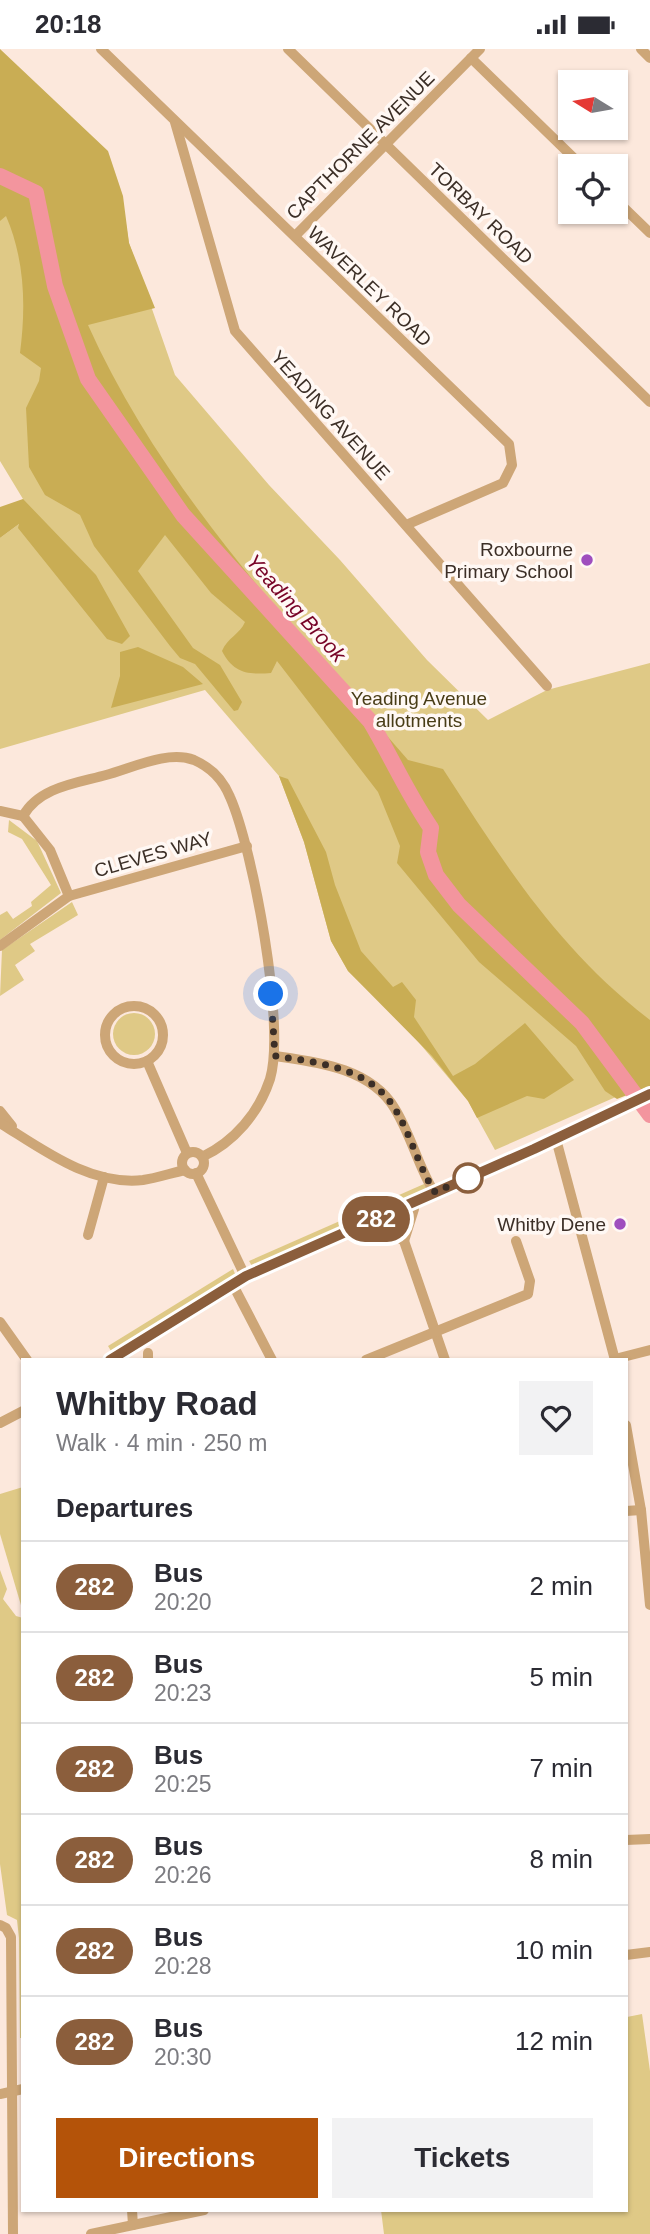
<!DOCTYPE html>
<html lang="en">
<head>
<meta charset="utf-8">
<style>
	body { margin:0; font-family:Helvetica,sans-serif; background:#f2f2f3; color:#2b2b33; height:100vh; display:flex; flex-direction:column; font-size:26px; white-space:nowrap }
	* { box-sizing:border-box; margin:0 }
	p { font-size:23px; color:#7c7c81 }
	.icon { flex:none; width:38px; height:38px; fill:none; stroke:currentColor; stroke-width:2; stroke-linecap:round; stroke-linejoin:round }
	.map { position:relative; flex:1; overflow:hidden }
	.details { position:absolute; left:21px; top:1309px; width:607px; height:854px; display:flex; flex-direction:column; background:#fff; border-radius:0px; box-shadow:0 2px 5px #0004 }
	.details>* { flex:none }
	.badge { padding:0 14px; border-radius:23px; font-size:24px; line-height:46px }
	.needle { width:46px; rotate:281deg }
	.tools { position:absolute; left:558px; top:21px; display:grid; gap:14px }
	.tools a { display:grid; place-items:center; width:70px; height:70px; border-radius:0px; background:#fff; box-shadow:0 2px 5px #0004; font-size:35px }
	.you { position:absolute; width:35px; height:35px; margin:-18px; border:5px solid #fff; border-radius:50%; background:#1a73e8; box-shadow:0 0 0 10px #1a73e833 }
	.map>.badge { position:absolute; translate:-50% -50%; box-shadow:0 0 0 4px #fff }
	h2 { padding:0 35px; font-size:26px; line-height:63px }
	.round { display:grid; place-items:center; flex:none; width:74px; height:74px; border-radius:0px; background:#f2f2f3 }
	.overview { display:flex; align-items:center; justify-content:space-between; height:119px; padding:0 35px }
	h1 { font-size:33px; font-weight:600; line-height:52px }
	.primary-button { display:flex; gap:14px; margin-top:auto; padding:14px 35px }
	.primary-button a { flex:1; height:80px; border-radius:0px; background:#b45309; color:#fff; font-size:28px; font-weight:600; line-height:80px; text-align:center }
	.primary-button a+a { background:#f2f2f3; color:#2b2b33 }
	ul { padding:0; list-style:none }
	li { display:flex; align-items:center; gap:21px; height:91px; padding:0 35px; border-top:2px solid #e1e1e2 }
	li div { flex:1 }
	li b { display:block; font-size:26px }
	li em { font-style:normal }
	li .badge { min-width:77px; font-weight:700; text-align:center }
	.status { display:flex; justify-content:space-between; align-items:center; height:49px; padding:0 35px; background:#fff; direction:ltr }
	.status svg { height:19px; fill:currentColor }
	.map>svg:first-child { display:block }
	.green { fill:#dfc986 }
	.forest { fill:#c9ad54 }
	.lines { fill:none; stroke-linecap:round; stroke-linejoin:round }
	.river { stroke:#f3959e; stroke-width:16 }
	.minor { stroke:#cda677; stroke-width:10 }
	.line-casing { stroke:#fff; stroke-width:16 }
	.line { stroke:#8b5e3c; stroke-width:10 }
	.walk { stroke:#3c2f27; stroke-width:7; stroke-dasharray:0 12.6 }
	.poi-dot { fill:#9f4ebe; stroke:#fff8f4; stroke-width:2.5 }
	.stop-dot { fill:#fff; stroke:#8b5e3c; stroke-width:3.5 }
	.labels { text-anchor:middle; stroke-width:7; stroke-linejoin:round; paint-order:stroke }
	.street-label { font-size:19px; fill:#3c2f27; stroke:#fff8f4 }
	.poi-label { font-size:19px; fill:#3c2f27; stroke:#fff8f4; text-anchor:end }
	.park-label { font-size:19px; fill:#483c16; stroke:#fff8f4 }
	.water-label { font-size:21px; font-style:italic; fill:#770326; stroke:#fff8f4 }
</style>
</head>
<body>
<div class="status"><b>20:18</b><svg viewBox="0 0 49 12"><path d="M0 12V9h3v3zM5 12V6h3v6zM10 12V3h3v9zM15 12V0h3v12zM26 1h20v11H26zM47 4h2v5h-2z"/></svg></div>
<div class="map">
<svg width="650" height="2185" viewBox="0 0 650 2185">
	<rect width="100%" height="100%" fill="#fce8dc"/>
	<g class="green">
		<polygon points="0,3 122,150 129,194 175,326 269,436 340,511 427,611 488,671 547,641 650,614 650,1033 495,1101 468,1052 405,977 348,922 331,892 304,793 279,727 205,641 0,700 0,489 19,475 23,450 0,412"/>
		<polygon points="9,771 37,792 61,844 0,891 0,866 7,862 13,870 32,857 31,853 51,836 22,790 8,783"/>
		<polygon points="72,853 78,866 30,895 35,902 15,916 24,931 0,947 2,901"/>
		<circle cx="134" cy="985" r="21"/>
		<polygon points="424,1135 427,1140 252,1217 249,1212"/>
		<polygon points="233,1220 236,1227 111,1302 108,1297"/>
		<polygon points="23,1438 23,1563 0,1485 0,1445"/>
		<polygon points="0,1521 7,1540 3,1550 16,1567 23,1569 23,1989 20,1989 19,1889 17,1871 7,1866 0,1815"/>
		<polygon points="642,1965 650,2022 650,2185 384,2185 381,2161 626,2161 627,1968"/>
	</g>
	<g class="forest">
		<path d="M0,0L108,102L123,147L129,194L155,259L88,276C163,443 290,574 408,711L443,720C505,816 558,900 650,971V1037L617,1050L605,1042L576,997L479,913L397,814L400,797L378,743L277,612L271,624C248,626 233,624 222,602C227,589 240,585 245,573L211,544L165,486L138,522L193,599L220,616L242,653L238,661L234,662L195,615L180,609L170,597L94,497L80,466L45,446L29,418L26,359L39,332L41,319L20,304C26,258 25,211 6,167L0,172Z"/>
		<polygon points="23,450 96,526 130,587 122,595 107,590 18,479 19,475 0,489 0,458"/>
		<polygon points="138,598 183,618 203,635 111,659 120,627 120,603"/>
		<polygon points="279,727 288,730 326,803 335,836 361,902 393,938 402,933 416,951 414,968 453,1027 475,1015 525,974 574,1031 544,1050 527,1047 477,1069 468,1052 432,1007 348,922 331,892 304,793"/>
	</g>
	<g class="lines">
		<path class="river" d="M0,127L36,144L55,237L88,330L183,466L370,672C392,709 407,744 431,779L428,803L436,826L459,856L582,974L650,1066"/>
		<g class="minor">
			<polyline points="101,0 509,395 512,416 503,434 406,476"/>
			<polyline points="288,0 650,353"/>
			<polyline points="641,0 650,9"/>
			<polyline points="471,9 582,117"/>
			<polyline points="175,73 235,282 547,637"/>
			<polyline points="616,151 650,184"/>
			<polyline points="295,187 480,0"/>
			<polyline points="0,762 23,767"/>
			<path d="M23,767C39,738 77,734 106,726C132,719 168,701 194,711C210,718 223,731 230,748C253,800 286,977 270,1030C259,1064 234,1093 202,1108"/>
			<polyline points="69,847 247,797"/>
			<polyline points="0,897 69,847 50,801 23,767"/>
			<circle cx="134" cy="986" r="29"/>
			<path d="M275,1007C317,1013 371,1019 395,1060C411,1086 418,1117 434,1143"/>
			<polyline points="147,1012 187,1104"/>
			<polyline points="0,1062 12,1077"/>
			<path d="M0,1074C42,1100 90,1137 143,1131C157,1129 171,1124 185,1121"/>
			<polyline points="556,1090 615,1311"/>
			<circle cx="193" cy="1114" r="11"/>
			<polyline points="196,1124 245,1227"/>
			<polyline points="372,1171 404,1192 445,1311"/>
			<polyline points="88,1186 104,1128"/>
			<polyline points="404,1192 414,1160 412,1152"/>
			<polyline points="232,1234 272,1311"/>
			<polyline points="0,1273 27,1311"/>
			<polyline points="148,1304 148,1311"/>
			<polyline points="615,1310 650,1301"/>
			<polyline points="110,1311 245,1227 556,1090 650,1045"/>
			<polyline points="366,1311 528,1245 530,1232 516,1192"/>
			<polyline points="0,1374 23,1362"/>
			<polyline points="626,1376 641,1461 650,1556"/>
			<polyline points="626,1462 641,1461"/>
			<polyline points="626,1791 650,1790"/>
			<polyline points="0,1876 6,1879 11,1888 13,2185"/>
			<polyline points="626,1906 650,1903"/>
			<polyline points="0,2045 23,2040"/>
			<polyline points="132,2161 133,2176"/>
			<polyline points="91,2185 204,2161"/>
		</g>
	</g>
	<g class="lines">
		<g class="line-casing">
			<polyline id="line" points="110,1311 246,1227 534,1100 650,1045"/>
		</g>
		<use href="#line" class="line"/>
		<path class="walk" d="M271,945L275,1007C317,1013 371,1019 395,1060C411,1086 418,1117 435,1143L473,1127L468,1129"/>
	</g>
	<g class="poi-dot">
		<circle cx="587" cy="511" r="7"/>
		<circle cx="620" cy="1175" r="7"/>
	</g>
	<circle class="stop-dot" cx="468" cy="1129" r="14"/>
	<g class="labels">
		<g class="street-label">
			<text transform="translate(360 96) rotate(-45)" y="7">CAPTHORNE AVENUE</text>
			<text transform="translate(481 164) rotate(44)" y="7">TORBAY ROAD</text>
			<text transform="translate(370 237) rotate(44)" y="7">WAVERLEY ROAD</text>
			<text transform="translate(331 366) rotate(48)" y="7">YEADING AVENUE</text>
			<text transform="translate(153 805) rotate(-16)" y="7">CLEVES WAY</text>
		</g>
		<g class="poi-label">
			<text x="573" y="507">Roxbourne<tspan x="573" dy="22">Primary School</tspan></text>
			<text x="606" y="1182">Whitby Dene</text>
		</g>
		<g class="park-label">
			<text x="419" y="656">Yeading Avenue<tspan x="419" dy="22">allotments</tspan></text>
		</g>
		<g class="water-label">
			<text transform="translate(296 559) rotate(48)" y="7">Yeading Brook</text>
		</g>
	</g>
</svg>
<div class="tools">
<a><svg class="needle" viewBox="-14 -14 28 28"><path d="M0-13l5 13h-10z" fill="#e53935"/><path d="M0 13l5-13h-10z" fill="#7c7c81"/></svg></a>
<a><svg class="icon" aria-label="locate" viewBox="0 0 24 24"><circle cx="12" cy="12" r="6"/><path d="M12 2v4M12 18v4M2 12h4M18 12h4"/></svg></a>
</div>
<div class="you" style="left:271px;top:945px"></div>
<b class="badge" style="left:376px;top:1170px;background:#8b5e3c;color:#fff">282</b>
<section class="details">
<div class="overview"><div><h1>Whitby Road</h1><p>Walk · 4 min · 250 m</p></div><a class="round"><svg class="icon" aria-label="heart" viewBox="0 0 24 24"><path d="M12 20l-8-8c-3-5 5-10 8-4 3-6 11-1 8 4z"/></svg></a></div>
<h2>Departures</h2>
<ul>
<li><span class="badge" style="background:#8b5e3c;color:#fff">282</span><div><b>Bus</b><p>20:20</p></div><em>2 min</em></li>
<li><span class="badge" style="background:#8b5e3c;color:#fff">282</span><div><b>Bus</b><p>20:23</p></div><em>5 min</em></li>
<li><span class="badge" style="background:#8b5e3c;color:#fff">282</span><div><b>Bus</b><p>20:25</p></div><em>7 min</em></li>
<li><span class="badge" style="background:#8b5e3c;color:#fff">282</span><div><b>Bus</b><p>20:26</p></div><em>8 min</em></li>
<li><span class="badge" style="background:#8b5e3c;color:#fff">282</span><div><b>Bus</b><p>20:28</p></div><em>10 min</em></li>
<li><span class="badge" style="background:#8b5e3c;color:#fff">282</span><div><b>Bus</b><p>20:30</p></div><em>12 min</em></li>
</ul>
<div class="primary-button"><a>Directions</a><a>Tickets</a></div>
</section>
</div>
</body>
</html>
